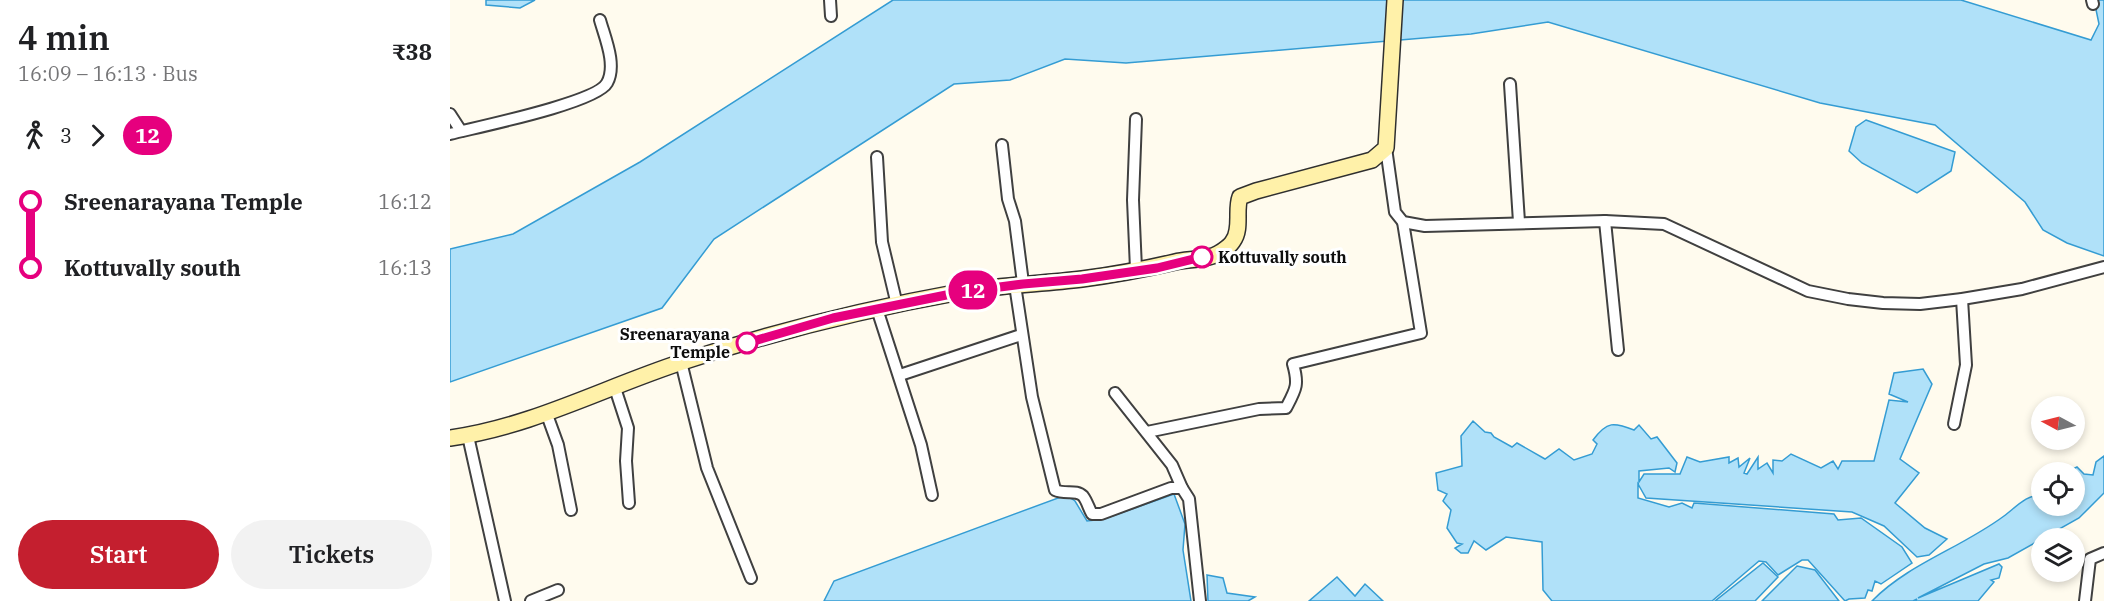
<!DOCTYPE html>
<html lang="en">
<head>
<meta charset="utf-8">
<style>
	body { margin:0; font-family:"IBM Plex Serif",serif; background:#f2f2f2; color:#202124; height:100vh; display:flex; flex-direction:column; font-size:22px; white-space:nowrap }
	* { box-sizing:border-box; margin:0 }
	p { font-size:20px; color:#757577 }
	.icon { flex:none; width:33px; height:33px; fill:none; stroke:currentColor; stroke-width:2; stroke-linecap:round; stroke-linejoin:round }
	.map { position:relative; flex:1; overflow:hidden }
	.details { display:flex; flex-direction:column; background:#fff; width:450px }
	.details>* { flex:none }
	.badge { padding:0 12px; border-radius:20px; font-size:21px; line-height:39px }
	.needle { width:39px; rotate:277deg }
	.controls { position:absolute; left:1581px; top:396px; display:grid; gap:12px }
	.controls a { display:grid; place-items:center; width:54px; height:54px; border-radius:50%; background:#fff; box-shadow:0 3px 9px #0003; font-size:30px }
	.map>.badge { position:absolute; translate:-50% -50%; box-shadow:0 0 0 3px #fff }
	.legs { display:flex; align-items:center; gap:9px; height:66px; padding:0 18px; font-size:20px }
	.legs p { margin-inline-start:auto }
	.headline { display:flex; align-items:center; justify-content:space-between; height:102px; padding:0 18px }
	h1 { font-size:33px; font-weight:600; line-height:45px }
	.cta { display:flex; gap:12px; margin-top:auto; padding:12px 18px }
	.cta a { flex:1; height:69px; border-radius:36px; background:#c41f2f; color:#fff; font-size:24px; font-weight:600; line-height:69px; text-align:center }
	.cta a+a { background:#f2f2f2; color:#202124 }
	ul { padding:0 18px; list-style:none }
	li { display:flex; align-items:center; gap:21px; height:66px; font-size:22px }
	li i { display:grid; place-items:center; width:9px; height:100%; margin:0 8px; background:currentColor }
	li i::after { content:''; width:15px; height:15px; margin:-8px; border:4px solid; border-radius:50%; background:#fff }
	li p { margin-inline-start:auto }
	li:first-child i { background:linear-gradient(#0000 50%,currentColor 0) }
	li:last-child i { background:linear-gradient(currentColor 50%,#0000 0) }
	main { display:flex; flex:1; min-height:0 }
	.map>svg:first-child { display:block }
	.water { fill:#b0e1f9; stroke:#349cd3; stroke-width:1.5 }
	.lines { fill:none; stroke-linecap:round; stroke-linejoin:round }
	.street-casing { stroke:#404040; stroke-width:14 }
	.secondary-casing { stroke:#2f2f2f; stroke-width:18 }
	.street { stroke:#fff; stroke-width:10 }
	.secondary { stroke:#fff1a9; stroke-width:15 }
	.line-1-casing { stroke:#fff; stroke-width:14 }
	.line-1 { stroke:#e6007e; stroke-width:9 }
	.stop-1-dot { fill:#fff; stroke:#e6007e; stroke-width:3 }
	.labels { text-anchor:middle; stroke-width:6; stroke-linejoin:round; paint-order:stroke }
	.stop-label { font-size:16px; font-weight:bold; fill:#0d0d0d; stroke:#fff; text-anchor:start }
</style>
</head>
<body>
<main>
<section class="details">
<div class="headline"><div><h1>4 min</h1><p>16:09 – 16:13 · Bus</p></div><b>₹38</b></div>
<div class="legs"><svg class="icon" aria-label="walk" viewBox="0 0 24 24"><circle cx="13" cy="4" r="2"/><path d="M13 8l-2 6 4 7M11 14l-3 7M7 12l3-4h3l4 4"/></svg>3<svg class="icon" aria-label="forward" viewBox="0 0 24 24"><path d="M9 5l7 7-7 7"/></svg><b class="badge" style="background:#e6007e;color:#fff">12</b></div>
<ul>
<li><i style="color:#e6007e"></i><b>Sreenarayana Temple</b><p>16:12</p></li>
<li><i style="color:#e6007e"></i><b>Kottuvally south</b><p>16:13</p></li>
</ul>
<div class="cta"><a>Start</a><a>Tickets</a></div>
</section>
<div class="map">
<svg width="1654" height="601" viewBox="0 0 1654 601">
	<rect width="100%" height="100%" fill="#fffbee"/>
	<g class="water">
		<polygon points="36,0 85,0 70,8 36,5"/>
		<polygon points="443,0 1511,0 1641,40 1649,24 1644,0 1654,0 1654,256 1617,243 1593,230 1575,202 1485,125 1370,103 1098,22 1021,34 676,63 615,59 560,80 504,84 264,239 212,308 0,382 0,249 63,234 190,162"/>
		<polygon points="1416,120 1505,152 1501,171 1467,193 1412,163 1399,151 1406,127"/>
		<path d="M1473,369L1482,384L1450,459L1469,473L1445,503L1475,528L1497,539L1479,555L1467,557L1434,526L1402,512L1196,498L1188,484V498L1219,507L1232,503L1242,508L1244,503L1384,514L1388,520L1411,518L1452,547L1462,563L1431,584L1425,581L1422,591L1418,590L1415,598L1399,599L1395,601L1358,560H1352L1328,575L1316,562L1309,561L1262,601H1102L1093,590L1092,542L1056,537L1036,550L1024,541L1018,553H1011L1005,548L1012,544L1007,543L997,528L1001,510L993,501L997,494L988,490L986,473L1012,466L1011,436L1023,421L1035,432L1041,433L1044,437L1062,447L1067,443L1095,459L1109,449L1124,460L1142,454L1147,444L1143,440C1157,421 1164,422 1184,430L1189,425L1201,439L1207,437L1227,463L1225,472L1219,468L1189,471V482L1194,474H1230L1237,457L1250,462L1279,457V463L1288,458L1289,467L1300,458L1294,473L1297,474L1308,457V469L1317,463L1323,473V460L1332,461L1341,454L1371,468L1383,461L1388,469L1392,461H1424L1439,400L1458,402L1439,394L1444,373Z"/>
		<path d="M1654,456V493L1629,518L1558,558L1534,564L1468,598L1549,564L1552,567L1549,578L1541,580L1544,582L1528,601H1465L1467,599L1463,601H1422C1458,564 1511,548 1554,516C1565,508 1578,493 1591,496L1592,506H1624L1626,479L1623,469L1627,467L1634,474L1643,475L1646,462Z"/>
		<polygon points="724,494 735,524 733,550 741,601 374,601 384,581 616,495 625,501 637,521 654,519"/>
		<polygon points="1313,563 1328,577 1305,601 1265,601"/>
		<polygon points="1347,566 1365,570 1389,601 1312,601"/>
		<polygon points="757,575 773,578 777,593 805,597 798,601 758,601"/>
		<polygon points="887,577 905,596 915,584 933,601 859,601"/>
	</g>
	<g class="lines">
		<g class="street-casing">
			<g id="street">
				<polyline points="380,0 381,16"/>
				<polyline points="1642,0 1643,4"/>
				<polyline points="1060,84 1069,222"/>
				<polyline points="0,114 11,131"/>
				<polyline points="686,119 683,200 686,269"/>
				<path d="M0,134C27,127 146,103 157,83C167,65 155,38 150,20"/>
				<polyline points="552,145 558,199 565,221 573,283"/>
				<polyline points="936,148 945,212 953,222 975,226 1155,221 1214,224 1358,291 1398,299 1433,303 1470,304 1512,299 1572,289 1654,267"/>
				<polyline points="427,157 432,242 447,305"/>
				<polyline points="1155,221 1168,350"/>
				<path d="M565,285L582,397L605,490C615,495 626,489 633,496C637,501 639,509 642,514H651L721,488H732L739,499L750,601"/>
				<polyline points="427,309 471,445 482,495"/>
				<polyline points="231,362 257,468 301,578"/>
				<polyline points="450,375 571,335"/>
				<polyline points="165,388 178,428 176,461 179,503"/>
				<polyline points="665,393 722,465 732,488"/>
				<polyline points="96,412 108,445 121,510"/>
				<polyline points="1504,424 1516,365 1512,299"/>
				<path d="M697,432L809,409L836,408C846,389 849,385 843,364L971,333L953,222"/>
				<polyline points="18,436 55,601"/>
				<polyline points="81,601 108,590"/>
				<polyline points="1635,601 1640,559 1654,553"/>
			</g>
		</g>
		<g class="secondary-casing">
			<path id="secondary" d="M0,438C81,427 155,387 232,362C323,332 416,309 510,292C550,285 591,284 632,279C663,275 695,269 725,262C738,259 758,260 769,253C773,251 781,245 783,241C792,229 785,210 790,197L806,191L922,160L936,148L945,0"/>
		</g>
		<use href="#street" class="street"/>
		<use href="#secondary" class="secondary"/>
	</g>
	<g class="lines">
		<g class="line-1-casing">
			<polyline id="line-1" points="297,343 383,318 511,292 573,284 632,279 707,268 752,257"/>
		</g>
		<use href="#line-1" class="line-1"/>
	</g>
	<g class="stop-1-dot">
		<circle cx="752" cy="257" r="10"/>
		<circle cx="297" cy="343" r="10"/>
	</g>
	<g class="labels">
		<g class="stop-label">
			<text x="768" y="263">Kottuvally south</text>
			<text x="280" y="340" text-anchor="end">Sreenarayana<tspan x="280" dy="18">Temple</tspan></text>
		</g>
	</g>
</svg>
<div class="controls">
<a><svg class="needle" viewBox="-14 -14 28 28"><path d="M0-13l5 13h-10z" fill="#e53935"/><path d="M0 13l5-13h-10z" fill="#757577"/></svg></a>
<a><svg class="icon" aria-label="locate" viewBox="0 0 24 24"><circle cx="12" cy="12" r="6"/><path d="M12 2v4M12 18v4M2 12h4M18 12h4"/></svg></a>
<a><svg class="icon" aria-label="layers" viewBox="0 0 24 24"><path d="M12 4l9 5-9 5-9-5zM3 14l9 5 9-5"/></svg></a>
</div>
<b class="badge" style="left:523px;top:290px;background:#e6007e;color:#fff">12</b>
</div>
</main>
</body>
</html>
